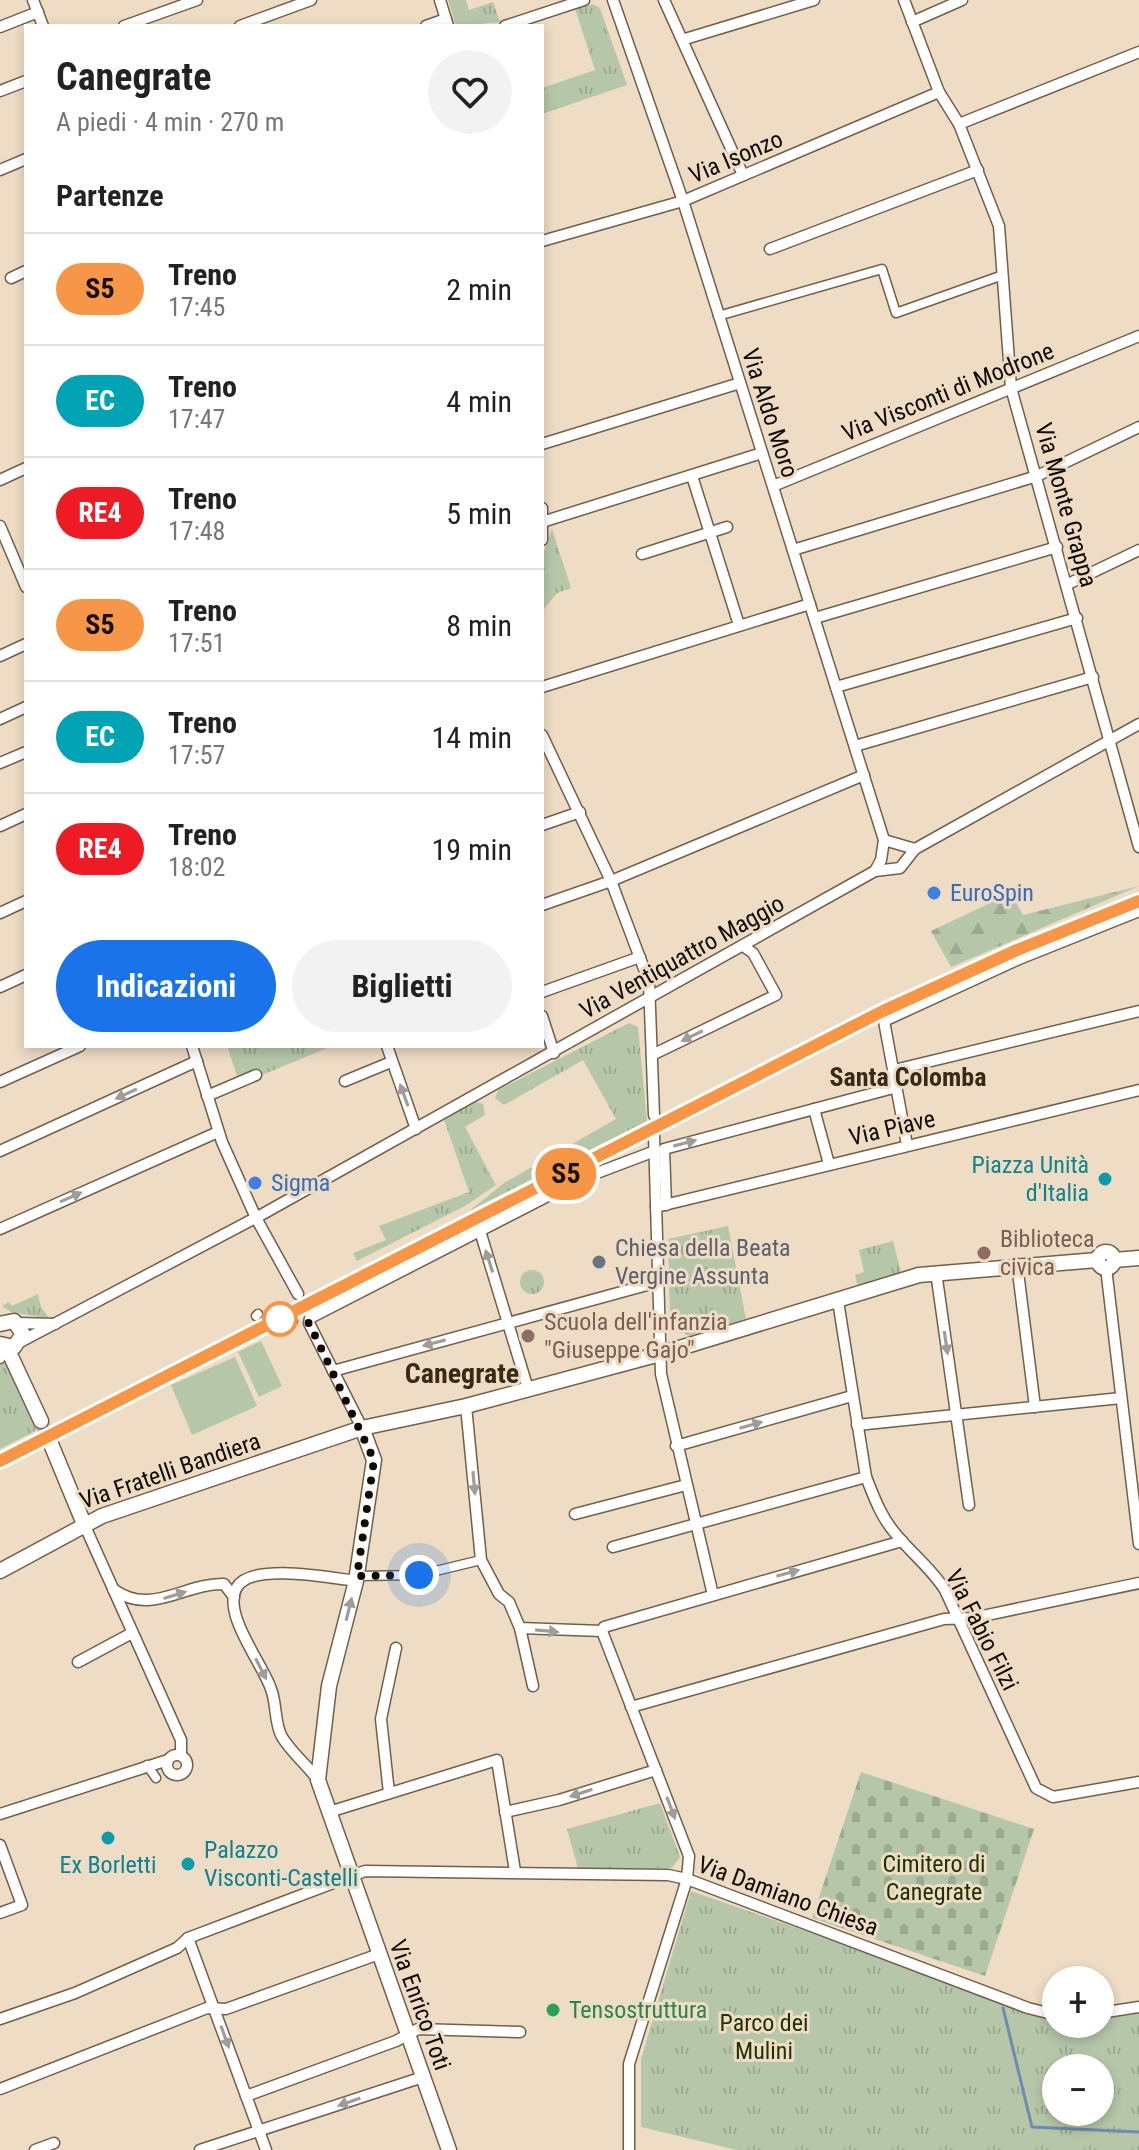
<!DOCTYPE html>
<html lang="it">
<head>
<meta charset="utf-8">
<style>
	body { margin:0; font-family:"Roboto Condensed",sans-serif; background:#f2f2f2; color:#222; height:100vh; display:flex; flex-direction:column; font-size:30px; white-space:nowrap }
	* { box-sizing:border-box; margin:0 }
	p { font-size:26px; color:#767676 }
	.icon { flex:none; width:44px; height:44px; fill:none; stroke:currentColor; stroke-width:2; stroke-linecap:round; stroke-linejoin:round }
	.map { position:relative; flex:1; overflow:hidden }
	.panel { position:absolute; left:24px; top:24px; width:520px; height:1024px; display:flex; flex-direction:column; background:#fff; border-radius:0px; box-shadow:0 4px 12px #0003 }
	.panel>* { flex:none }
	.badge { padding:0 16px; border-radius:26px; font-size:28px; line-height:52px }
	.buttons { position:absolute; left:1042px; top:1966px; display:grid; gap:16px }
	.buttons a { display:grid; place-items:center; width:72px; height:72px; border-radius:50%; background:#fff; box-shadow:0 4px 12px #0003; font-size:40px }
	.you { position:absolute; width:40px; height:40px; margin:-20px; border:6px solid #fff; border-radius:50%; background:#1a73e8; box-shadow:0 0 0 12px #1a73e833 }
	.map>.badge { position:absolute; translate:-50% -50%; box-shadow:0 0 0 4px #fff }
	h2 { padding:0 32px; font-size:30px; line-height:72px }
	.round { display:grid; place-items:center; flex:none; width:84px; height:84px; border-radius:42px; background:#f2f2f2 }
	.summary { display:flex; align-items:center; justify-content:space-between; height:136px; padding:0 32px }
	h1 { font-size:38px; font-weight:700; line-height:60px }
	.action { display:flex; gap:16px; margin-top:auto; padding:16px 32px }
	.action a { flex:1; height:92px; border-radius:48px; background:#1a73e8; color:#fff; font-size:32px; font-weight:700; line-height:92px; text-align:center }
	.action a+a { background:#f2f2f2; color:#222 }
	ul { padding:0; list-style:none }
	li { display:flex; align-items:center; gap:24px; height:112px; padding:0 32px; border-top:2px solid #e0e0e0 }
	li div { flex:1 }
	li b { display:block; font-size:30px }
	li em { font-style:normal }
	li .badge { min-width:88px; font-weight:700; text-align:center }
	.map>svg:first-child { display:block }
	.grass { fill:url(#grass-tufts); fill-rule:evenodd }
	.forest { fill:url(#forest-firs) }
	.cemetery { fill:url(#cemetery-stones) }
	.pitch { fill:#b6c7a9 }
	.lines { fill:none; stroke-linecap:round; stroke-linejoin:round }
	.stream { stroke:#6d8cb1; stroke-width:3 }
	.tertiary-tunnel { stroke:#cdbca7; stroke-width:14; stroke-dasharray:14 7; stroke-linecap:butt }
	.pedestrian-casing { stroke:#70604b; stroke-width:11 }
	.minor-casing { stroke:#70604b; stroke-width:13 }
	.tertiary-casing { stroke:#70604b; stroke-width:17 }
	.pedestrian { stroke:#fff; stroke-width:8 }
	.minor { stroke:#fff; stroke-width:10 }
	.tertiary { stroke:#fff; stroke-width:14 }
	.rail-casing { stroke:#3d352b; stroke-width:6 }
	.rail { stroke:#eedcc4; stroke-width:3; stroke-dasharray:9; stroke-linecap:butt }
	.oneway { fill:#9f9d9b }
	.line-casing { stroke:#fff; stroke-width:18 }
	.line { stroke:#f79647; stroke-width:12 }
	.walk { stroke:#100a04; stroke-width:8; stroke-dasharray:0 14.4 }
	.shop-dot { fill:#3f7fe0; stroke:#eedcc4; stroke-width:3 }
	.culture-dot { fill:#0f9aa8; stroke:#eedcc4; stroke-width:3 }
	.education-dot { fill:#8d6e63; stroke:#eedcc4; stroke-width:3 }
	.worship-dot { fill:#6b7280; stroke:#eedcc4; stroke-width:3 }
	.stop-dot { fill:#fff; stroke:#f79647; stroke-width:4 }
	.leisure-dot { fill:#2e9e5b; stroke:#eedcc4; stroke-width:3 }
	.labels { text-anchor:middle; stroke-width:6; stroke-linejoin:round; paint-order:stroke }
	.street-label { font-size:24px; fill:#100a04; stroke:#eedcc4 }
	.shop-label { font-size:24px; fill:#366cbe; stroke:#eedcc4; text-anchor:start }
	.culture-label { font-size:24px; fill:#0d838f; stroke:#eedcc4; text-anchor:end }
	.education-label { font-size:24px; fill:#785e54; stroke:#eedcc4; text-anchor:start }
	.worship-label { font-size:24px; fill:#5b616d; stroke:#eedcc4; text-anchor:start }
	.park-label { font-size:24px; fill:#1b3201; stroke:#eedcc4 }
	.leisure-label { font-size:24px; fill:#27864d; stroke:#eedcc4; text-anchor:start }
	.neighbourhood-label { font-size:26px; font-weight:bold; fill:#382a17; stroke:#eedcc4 }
	.quarter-label { font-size:28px; font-weight:bold; fill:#382a17; stroke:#eedcc4 }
</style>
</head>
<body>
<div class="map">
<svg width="1139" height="2150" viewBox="0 0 1139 2150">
	<defs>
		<pattern id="grass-tufts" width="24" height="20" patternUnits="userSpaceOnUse" patternTransform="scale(2)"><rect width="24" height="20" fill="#b6c7a9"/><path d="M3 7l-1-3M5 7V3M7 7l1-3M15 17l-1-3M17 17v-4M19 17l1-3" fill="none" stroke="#9baa90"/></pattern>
		<pattern id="forest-firs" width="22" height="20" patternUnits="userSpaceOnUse" patternTransform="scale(2)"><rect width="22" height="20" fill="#b6c7a9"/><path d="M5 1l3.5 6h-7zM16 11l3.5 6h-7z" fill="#9baa90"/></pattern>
		<pattern id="cemetery-stones" width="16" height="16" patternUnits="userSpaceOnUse" patternTransform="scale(2)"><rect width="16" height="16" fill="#b6c7a9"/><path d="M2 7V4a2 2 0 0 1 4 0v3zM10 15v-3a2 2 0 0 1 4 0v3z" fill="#9baa90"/></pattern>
	</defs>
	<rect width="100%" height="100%" fill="#eedcc4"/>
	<g class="grass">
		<polygon points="448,0 466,0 469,10 493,2 500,22 456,26"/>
		<polygon points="592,4 600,8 627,85 542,114 542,88 595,70 575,9"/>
		<polygon points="552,529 571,588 557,593 542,611 542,557"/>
		<polygon points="629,1023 638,1027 647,1121 469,1211 504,1183 616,1119 583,1060 504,1105 495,1098 498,1090"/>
		<polygon points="227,1046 332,1046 262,1075 260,1070 238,1079"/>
		<polygon points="476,1102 483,1104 485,1115 465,1127 496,1185 465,1206 357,1261 353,1253 386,1240 379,1226 469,1192 443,1117"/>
		<polygon points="728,1226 746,1319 689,1336 677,1329 670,1320 668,1239"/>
		<polygon points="893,1241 902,1276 858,1287 855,1275 864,1272 859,1250"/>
		<circle cx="532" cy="1282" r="12"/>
		<polygon points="38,1294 41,1307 50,1319 11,1312 2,1306 9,1302 12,1306"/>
		<polygon points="5,1363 39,1429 0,1449 0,1365"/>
		<polygon points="660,1803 680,1857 672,1868 578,1868 567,1829"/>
		<path d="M691,1891L1006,2001L1036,2016L1056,2020V2024H1100V2015L1139,2010V2150H737L641,2127V2059ZM1056,2068H1100V2112H1056Z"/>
	</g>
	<polygon class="forest" points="1139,886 951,967 931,931 1011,893 1023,915"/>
	<polygon class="cemetery" points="861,1772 1034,1829 985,1976 812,1918"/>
	<g class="pitch">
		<polygon points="261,1341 282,1386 259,1397 238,1352"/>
		<polygon points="235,1357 257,1406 192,1435 171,1385"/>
	</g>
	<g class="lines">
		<polyline class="stream" points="1003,2008 1032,2127 1139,2132"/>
		<polyline class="tertiary-tunnel" points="41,1421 51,1444"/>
		<g class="pedestrian-casing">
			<g id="pedestrian">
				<polyline points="718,316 882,269 896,313 1003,275"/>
				<polyline points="256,1316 258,1314"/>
				<polyline points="357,1576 419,1575 481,1560"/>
				<polyline points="147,1765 156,1778"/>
			</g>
		</g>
		<g class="minor-casing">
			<g id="minor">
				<polyline points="33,0 43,26"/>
				<polyline points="440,0 448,26"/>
				<polyline points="613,0 683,201 884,840 881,860 875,871"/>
				<polyline points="664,0 743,175"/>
				<polyline points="904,0 939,92 959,124 999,226 1011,388 1139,847"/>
				<polyline points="912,22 962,0"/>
				<polyline points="124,26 197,0"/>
				<polyline points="240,26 311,0"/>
				<polyline points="426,26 446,19"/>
				<polyline points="505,26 584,0"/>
				<polyline points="0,27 38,12"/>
				<polyline points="685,39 814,0"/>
				<polyline points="0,91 26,81"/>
				<polyline points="959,124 1139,52"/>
				<polyline points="0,170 26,159"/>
				<polyline points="542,241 683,201 939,92"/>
				<polyline points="770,249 978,170"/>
				<polyline points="11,278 26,271"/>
				<polyline points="542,444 740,383"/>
				<polyline points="692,476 739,625"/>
				<polyline points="0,480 26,468"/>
				<polyline points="773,486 1139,336"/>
				<polyline points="542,508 542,540"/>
				<polyline points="542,522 762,453"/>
				<polyline points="0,526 26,587"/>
				<polyline points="793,550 1037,476 1139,427"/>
				<polyline points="642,554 727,527"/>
				<polyline points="1068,584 1139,550"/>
				<polyline points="815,618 1057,547"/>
				<polyline points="0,656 26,644"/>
				<polyline points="542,687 810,604"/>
				<polyline points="836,687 1077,618"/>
				<polyline points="0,719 26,707"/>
				<polyline points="542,735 611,881 649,982 654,1115"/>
				<polyline points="855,746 1093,677"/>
				<polyline points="0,763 26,752"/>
				<polyline points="542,825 580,812"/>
				<polyline points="0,826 26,814"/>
				<polyline points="884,840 915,849"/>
				<polyline points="542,905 611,881 864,775"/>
				<polyline points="0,913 26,901"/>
				<polyline points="0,987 26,975"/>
				<polyline points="542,992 640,957"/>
				<polyline points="542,1016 554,1053"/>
				<polyline points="192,1046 222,1142 256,1218 298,1294"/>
				<polyline points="387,1046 416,1129"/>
				<polyline points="652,1055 776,995 753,953 743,946"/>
				<polyline points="894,1070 1139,1011"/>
				<polyline points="345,1081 391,1062"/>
				<polyline points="0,1082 80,1046"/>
				<polyline points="207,1096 256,1075"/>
				<polyline points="814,1109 829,1164"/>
				<polyline points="654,1135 661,1374 713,1595"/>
				<polyline points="907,1145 884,1021 1019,959 1139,911"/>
				<polyline points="0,1151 197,1061"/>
				<polyline points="666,1205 664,1149 897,1087"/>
				<polyline points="656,1207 1139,1090"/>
				<polyline points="0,1229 218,1132"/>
				<polyline points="480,1231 528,1389"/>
				<polyline points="1017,1264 1035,1407"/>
				<polyline points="1106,1268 1139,1544"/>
				<polyline points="936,1272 969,1505"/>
				<path d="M838,1301L866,1477C874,1497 881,1517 895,1533C911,1553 931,1568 945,1590L1036,1788L1053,1797L1139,1782"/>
				<polyline points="17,1323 55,1324"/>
				<polyline points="20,1342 261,1215 875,871 900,868 915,849 1139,724"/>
				<polyline points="0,1358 2,1346"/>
				<polyline points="333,1371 658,1282"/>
				<polyline points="466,1406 481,1560 499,1594 509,1602 520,1628 602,1631"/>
				<polyline points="857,1425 1121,1398"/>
				<polyline points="362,1428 309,1323 310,1318 581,1179 655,1151"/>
				<polyline points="676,1446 852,1396"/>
				<polyline points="575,1514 686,1485"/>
				<polyline points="84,1524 181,1740 181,1755"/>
				<polyline points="613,1547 866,1477"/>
				<path d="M113,1589C151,1617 184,1583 224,1584L234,1597"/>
				<polyline points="520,1628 533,1686"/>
				<polyline points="602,1631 689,1856 687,1879 629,2064 629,2150"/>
				<polyline points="602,1631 604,1627 902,1541"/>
				<polyline points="78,1662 132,1633"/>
				<polyline points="631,1707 944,1619 973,1618 1139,1583"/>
				<circle cx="177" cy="1765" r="10"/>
				<path d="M318,1780C307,1765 291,1752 282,1737C274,1723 277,1704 271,1689C263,1664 221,1613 237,1587C252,1562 332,1578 356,1581"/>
				<polyline points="389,1793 381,1719 396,1648"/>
				<polyline points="329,1812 497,1760 515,1871"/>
				<polyline points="505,1812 559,1800 656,1770"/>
				<polyline points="0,1814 168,1760"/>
				<polyline points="0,1845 22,1905 0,1913"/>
				<polyline points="188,1938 266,2150"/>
				<polyline points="1100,2013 1139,2007"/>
				<polyline points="0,2019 75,1993 177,1948 188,1938 365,1871 668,1875 687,1879 1028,2008 1056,2015"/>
				<polyline points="0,2089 207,2008 226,2009 379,1954"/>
				<polyline points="246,2096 396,2041 418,2029 520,2032"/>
				<polyline points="35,2150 54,2143"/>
				<polyline points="200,2150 423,2077"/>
			</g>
		</g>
		<g class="tertiary-casing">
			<g id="tertiary">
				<circle cx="1106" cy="1260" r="8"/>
				<polyline points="1114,1260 1139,1258"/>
				<polyline points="0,1324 14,1321 23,1334 14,1347 0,1344"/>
				<polyline points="7,1348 41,1421"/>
				<polyline points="362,1428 374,1460 356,1581 329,1686 318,1780 449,2150"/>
				<polyline points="51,1444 84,1524"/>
				<polyline points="0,1571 102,1516 362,1428 466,1406 660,1354 919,1275 1097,1260"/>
			</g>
		</g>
		<use href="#pedestrian" class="pedestrian"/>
		<use href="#minor" class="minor"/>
		<use href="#tertiary" class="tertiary"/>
		<g class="rail-casing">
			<polyline id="rail" points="0,1461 883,1011 1017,950 1139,901"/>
		</g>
		<use href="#rail" class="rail"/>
	</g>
	<defs><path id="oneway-solid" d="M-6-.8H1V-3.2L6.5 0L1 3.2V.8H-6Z" transform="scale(2)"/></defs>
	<g class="oneway">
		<use href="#oneway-solid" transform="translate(692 1036) rotate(154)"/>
		<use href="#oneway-solid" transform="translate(126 1094) rotate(155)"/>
		<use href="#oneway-solid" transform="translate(404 1095) rotate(-110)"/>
		<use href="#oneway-solid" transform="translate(685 1143) rotate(-15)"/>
		<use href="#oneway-solid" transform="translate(71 1197) rotate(-24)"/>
		<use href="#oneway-solid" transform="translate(489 1261) rotate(-108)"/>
		<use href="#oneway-solid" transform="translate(434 1343) rotate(165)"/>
		<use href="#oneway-solid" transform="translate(946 1343) rotate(82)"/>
		<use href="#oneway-solid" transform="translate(751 1425) rotate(-16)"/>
		<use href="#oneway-solid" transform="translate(474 1483) rotate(85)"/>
		<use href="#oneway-solid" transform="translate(788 1573) rotate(-16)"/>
		<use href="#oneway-solid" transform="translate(175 1595) rotate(-17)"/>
		<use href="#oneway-solid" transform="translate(349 1609) rotate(-76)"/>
		<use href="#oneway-solid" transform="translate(547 1631) rotate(5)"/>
		<use href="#oneway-solid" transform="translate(261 1669) rotate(63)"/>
		<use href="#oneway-solid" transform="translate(581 1793) rotate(162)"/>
		<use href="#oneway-solid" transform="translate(671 1808) rotate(69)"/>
		<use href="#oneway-solid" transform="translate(225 2037) rotate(70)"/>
		<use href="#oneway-solid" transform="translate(349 2102) rotate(161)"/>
	</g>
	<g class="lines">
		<g class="line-casing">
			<polyline id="line" points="0,1461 883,1011 1017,950 1139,901"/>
		</g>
		<use href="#line" class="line"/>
		<polyline class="walk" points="280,1319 309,1323 374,1460 357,1576 419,1575"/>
	</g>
	<g class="shop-dot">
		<circle cx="934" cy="893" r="8"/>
		<circle cx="255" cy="1183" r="8"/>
	</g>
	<g class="culture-dot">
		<circle cx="1105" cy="1179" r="8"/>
		<circle cx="108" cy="1838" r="8"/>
		<circle cx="188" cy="1864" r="8"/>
	</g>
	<g class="education-dot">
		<circle cx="984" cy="1253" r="8"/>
		<circle cx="528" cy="1336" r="8"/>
	</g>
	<circle class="worship-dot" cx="599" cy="1262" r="8"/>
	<circle class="stop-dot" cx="280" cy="1319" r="16"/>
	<circle class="leisure-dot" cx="553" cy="2010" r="8"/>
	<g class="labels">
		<g class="street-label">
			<text transform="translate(736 157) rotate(-23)" y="8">Via Isonzo</text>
			<text transform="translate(948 392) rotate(-22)" y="8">Via Visconti di Modrone</text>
			<text transform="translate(770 413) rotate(72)" y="8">Via Aldo Moro</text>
			<text transform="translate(1066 505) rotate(74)" y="8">Via Monte Grappa</text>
			<text transform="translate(682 957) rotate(-29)" y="8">Via Ventiquattro Maggio</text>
			<text transform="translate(892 1128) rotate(-13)" y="8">Via Piave</text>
			<text transform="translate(170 1471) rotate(-19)" y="8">Via Fratelli Bandiera</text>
			<text transform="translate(982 1630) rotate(63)" y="8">Via Fabio Filzi</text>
			<text transform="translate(788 1896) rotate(20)" y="8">Via Damiano Chiesa</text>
			<text transform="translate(420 2005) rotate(70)" y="8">Via Enrico Toti</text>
		</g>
		<g class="shop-label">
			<text x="950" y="901">EuroSpin</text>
			<text x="271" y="1191">Sigma</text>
		</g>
		<g class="culture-label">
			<text x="1089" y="1173">Piazza Unità<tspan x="1089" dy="28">d'Italia</tspan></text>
			<text x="204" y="1858" text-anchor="start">Palazzo<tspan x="204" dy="28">Visconti-Castelli</tspan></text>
			<text x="108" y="1873" text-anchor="middle">Ex Borletti</text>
		</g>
		<g class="education-label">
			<text x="1000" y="1247">Biblioteca<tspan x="1000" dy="28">civica</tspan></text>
			<text x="544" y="1330">Scuola dell'infanzia<tspan x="544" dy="28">"Giuseppe Gajo"</tspan></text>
		</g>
		<g class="worship-label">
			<text x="615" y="1256">Chiesa della Beata<tspan x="615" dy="28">Vergine Assunta</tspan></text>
		</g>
		<g class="park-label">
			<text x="934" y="1872">Cimitero di<tspan x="934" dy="28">Canegrate</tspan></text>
			<text x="764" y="2031">Parco dei<tspan x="764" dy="28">Mulini</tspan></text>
		</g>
		<g class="leisure-label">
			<text x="569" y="2018">Tensostruttura</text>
		</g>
		<g class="neighbourhood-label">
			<text x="908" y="1086">Santa Colomba</text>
		</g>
		<g class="quarter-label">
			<text x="462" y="1383">Canegrate</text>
		</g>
	</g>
</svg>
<div class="buttons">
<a>+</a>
<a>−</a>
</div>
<div class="you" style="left:419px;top:1575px"></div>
<b class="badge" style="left:566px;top:1174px;background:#f79647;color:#111">S5</b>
<section class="panel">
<div class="summary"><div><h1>Canegrate</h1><p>A piedi · 4 min · 270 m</p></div><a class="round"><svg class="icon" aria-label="heart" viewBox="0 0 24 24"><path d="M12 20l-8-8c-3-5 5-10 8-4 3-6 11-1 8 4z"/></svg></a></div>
<h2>Partenze</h2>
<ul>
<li><span class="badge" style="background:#f79647;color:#111">S5</span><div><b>Treno</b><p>17:45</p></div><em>2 min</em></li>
<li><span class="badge" style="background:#00a3b4;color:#fff">EC</span><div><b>Treno</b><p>17:47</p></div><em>4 min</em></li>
<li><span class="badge" style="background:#ed1c24;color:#fff">RE4</span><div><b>Treno</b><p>17:48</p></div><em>5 min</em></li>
<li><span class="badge" style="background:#f79647;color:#111">S5</span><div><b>Treno</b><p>17:51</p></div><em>8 min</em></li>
<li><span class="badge" style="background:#00a3b4;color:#fff">EC</span><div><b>Treno</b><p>17:57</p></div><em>14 min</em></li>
<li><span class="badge" style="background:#ed1c24;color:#fff">RE4</span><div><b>Treno</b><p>18:02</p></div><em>19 min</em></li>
</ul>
<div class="action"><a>Indicazioni</a><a>Biglietti</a></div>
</section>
</div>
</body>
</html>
